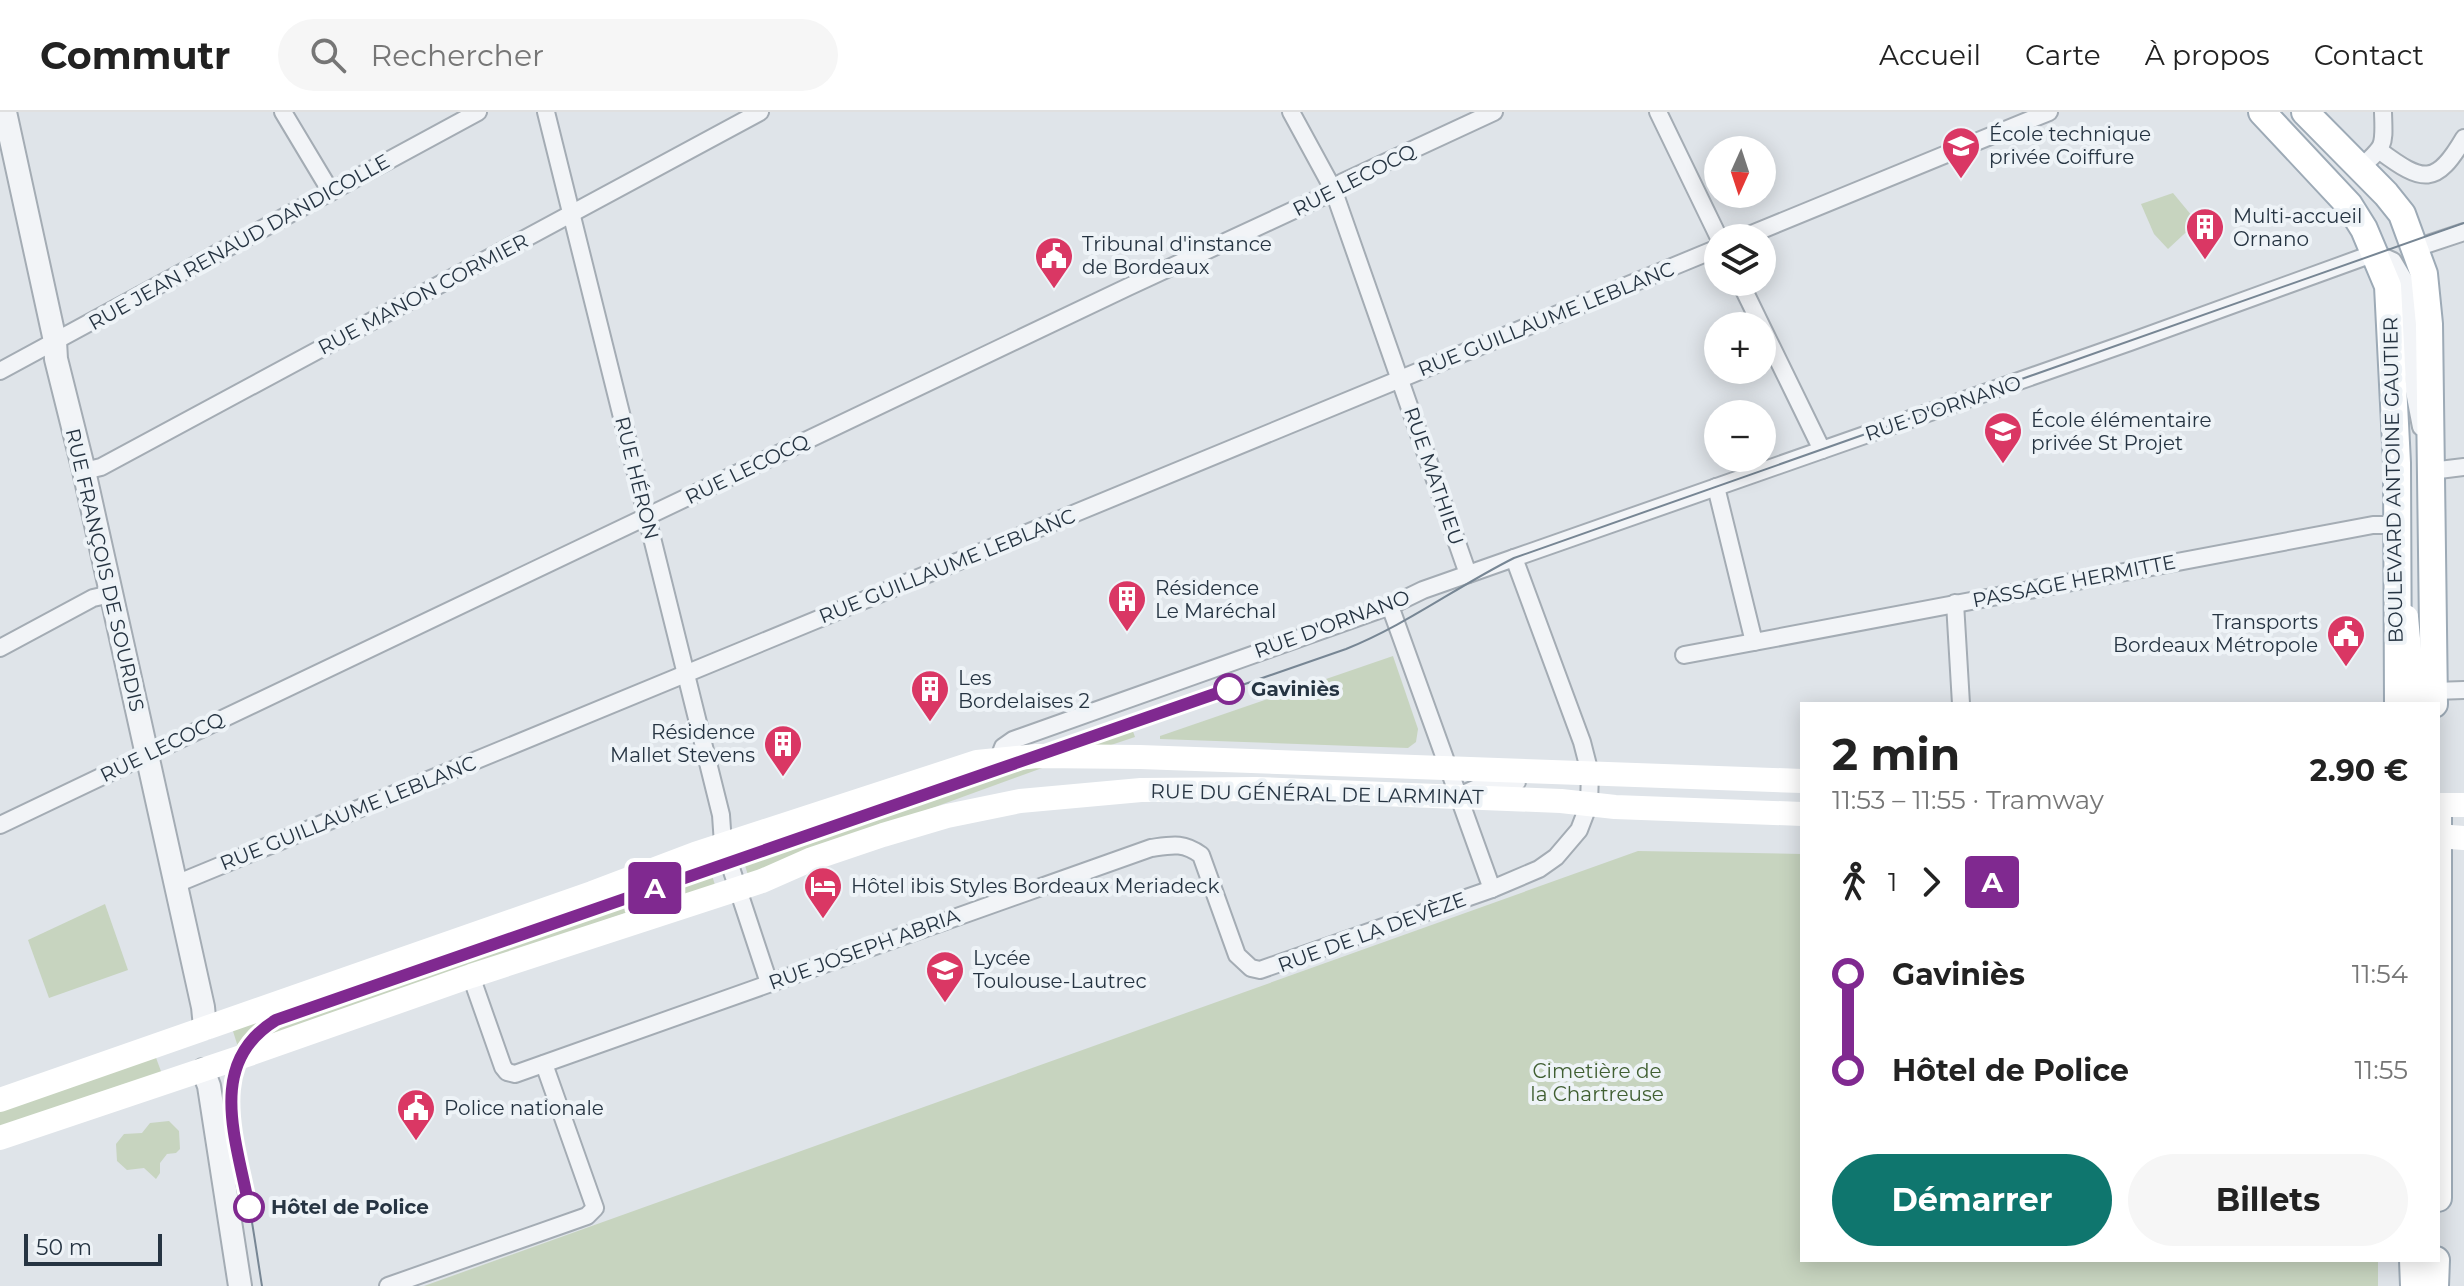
<!DOCTYPE html>
<html lang="fr">
<head>
<meta charset="utf-8">
<style>
	body { margin:0; font-family:Montserrat,sans-serif; background:#f6f6f6; color:#222; height:100vh; display:flex; flex-direction:column; font-size:30px; white-space:nowrap }
	* { box-sizing:border-box; margin:0 }
	p { font-size:26px; color:#767676 }
	.icon { flex:none; width:44px; height:44px; fill:none; stroke:currentColor; stroke-width:2; stroke-linecap:round; stroke-linejoin:round }
	.map { position:relative; flex:1; overflow:hidden }
	.panel { position:absolute; left:1800px; top:590px; width:640px; height:560px; display:flex; flex-direction:column; background:#fff; border-radius:0px; box-shadow:0 4px 20px #0003 }
	.panel>* { flex:none }
	.badge { padding:0 16px; border-radius:6px; font-size:28px; line-height:52px }
	.needle { width:52px; rotate:183deg }
	.tools { position:absolute; left:1704px; top:24px; display:grid; gap:16px }
	.tools a { display:grid; place-items:center; width:72px; height:72px; border-radius:50%; background:#fff; box-shadow:0 4px 20px #0003; font-size:40px }
	.scale { position:absolute; left:24px; bottom:20px; width:138px; box-sizing:border-box; padding-left:8px; border:4px solid #263442; border-top:0; font-size:22px; line-height:28px; white-space:nowrap; color:#263442; -webkit-text-stroke:6px #eef3f7; paint-order:stroke }
	.map>.badge { position:absolute; translate:-50% -50%; box-shadow:0 0 0 4px #fff }
	.legs { display:flex; align-items:center; gap:12px; height:88px; padding:0 32px; font-size:26px }
	.legs p { margin-inline-start:auto }
	.overview { display:flex; align-items:center; justify-content:space-between; height:136px; padding:0 32px }
	h1 { font-size:44px; font-weight:700; line-height:60px }
	.button { display:flex; gap:16px; margin-top:auto; padding:16px 32px }
	.button a { flex:1; height:92px; border-radius:48px; background:#0f766e; color:#fff; font-size:32px; font-weight:700; line-height:92px; text-align:center }
	.button a+a { background:#f6f6f6; color:#222 }
	ul { padding:0 32px; list-style:none }
	li { display:flex; align-items:center; gap:28px; height:96px; font-size:30px }
	li i { display:grid; place-items:center; width:12px; height:100%; margin:0 10px; background:currentColor }
	li i::after { content:''; width:20px; height:20px; margin:-10px; border:6px solid; border-radius:50%; background:#fff }
	li p { margin-inline-start:auto }
	li:first-child i { background:linear-gradient(#0000 50%,currentColor 0) }
	li:last-child i { background:linear-gradient(currentColor 50%,#0000 0) }
	header { display:flex; align-items:center; gap:48px; box-sizing:border-box; height:112px; padding:0 40px; background:#fff; border-bottom:2px solid #e0e0e0 }
	header strong { font-size:38px }
	nav { display:flex; gap:44px; margin-inline-start:auto; font-size:28px }
	.search { width:560px; height:72px; background:#f6f6f6; display:flex; align-items:center; gap:20px; box-sizing:border-box; padding:0 28px; border-radius:44px; color:#767676; font-size:30px }
	.map>svg:first-child { display:block }
	.green { fill:#c7d4bf }
	.lines { fill:none; stroke-linecap:round; stroke-linejoin:round }
	.minor-casing { stroke:#a4acb4; stroke-width:20 }
	.tertiary-casing { stroke:#a4acb4; stroke-width:26 }
	.primary-casing { stroke:#9daab6; stroke-width:30 }
	.minor { stroke:#f2f4f7; stroke-width:16 }
	.tertiary { stroke:#f2f4f7; stroke-width:22 }
	.secondary { stroke:#fff; stroke-width:24 }
	.primary { stroke:#fff; stroke-width:26 }
	.tram { stroke:#778694; stroke-width:2 }
	.line-1-casing { stroke:#fff; stroke-width:18 }
	.line-1 { stroke:#802990; stroke-width:12 }
	.stop-1-dot { fill:#fff; stroke:#802990; stroke-width:4 }
	.labels { text-anchor:middle; stroke-width:8; stroke-linejoin:round; paint-order:stroke }
	.poi-label { font-size:20px; fill:#263442; stroke:#eef3f7; text-anchor:start }
	.street-label { font-size:20px; fill:#263442; stroke:#eef3f7 }
	.stop-label { font-size:20px; font-weight:bold; fill:#263442; stroke:#eef3f7; text-anchor:start }
	.park-label { font-size:20px; fill:#405f32; stroke:#eef3f7 }
</style>
</head>
<body>
<header>
<strong>Commutr</strong>
<div class="search"><svg class="icon" aria-label="search" viewBox="0 0 24 24"><circle cx="10" cy="10" r="6"/><path d="M15 15l6 6"/></svg>Rechercher</div>
<nav><a>Accueil</a><a>Carte</a><a>À propos</a><a>Contact</a></nav>
</header>
<div class="map">
<svg width="2464" height="1174" viewBox="0 0 2464 1174">
	<rect width="100%" height="100%" fill="#dfe4e9"/>
	<g class="green">
		<polygon points="2173,81 2197,110 2168,137 2154,122 2141,92"/>
		<polygon points="1393,544 1418,617 1416,630 1408,636 1160,627 1160,624"/>
		<polygon points="1129,608 1135,625 1099,637 1049,636"/>
		<polygon points="1045,655 748,763 740,738 957,662"/>
		<polygon points="1638,739 1802,742 1802,1148 2378,1148 2378,1174 424,1174"/>
		<polygon points="707,747 715,773 640,796 238,935 232,916 635,778"/>
		<polygon points="105,792 128,858 49,886 28,828"/>
		<polygon points="155,943 162,962 0,1015 0,999"/>
		<polygon points="169,1009 179,1019 180,1037 176,1041 167,1042 160,1051 160,1061 156,1067 144,1056 127,1058 117,1049 116,1032 124,1022 142,1021 150,1011"/>
	</g>
	<g class="lines">
		<g class="minor-casing">
			<g id="minor">
				<polyline points="283,0 331,80"/>
				<polyline points="546,0 721,703 723,732 769,871"/>
				<polyline points="1291,0 1333,77 1468,462"/>
				<polyline points="1658,0 1719,126"/>
				<path d="M2380,39C2423,71 2436,74 2464,26"/>
				<path d="M2360,56C2386,33 2384,34 2383,0"/>
				<polyline points="1742,126 2049,0"/>
				<polyline points="2416,136 2464,120"/>
				<polyline points="1740,170 1822,338"/>
				<polyline points="0,259 478,0"/>
				<polyline points="2430,353 2431,359 2464,355"/>
				<polyline points="84,359 101,355 760,0"/>
				<polyline points="1716,375 1754,530 2373,413 2396,413"/>
				<polyline points="1955,491 1961,592"/>
				<polyline points="1390,494 1492,777 1539,757 1556,745 1579,718 1589,692 1590,661 1582,630 1514,446"/>
				<polyline points="0,536 93,486 111,482"/>
				<polyline points="1684,543 1754,530"/>
				<polyline points="2434,579 2464,578"/>
				<polyline points="998,648 1003,635 1013,628 1390,494 1423,478 1514,446 2130,230 2375,141 2393,149 2405,169 2409,197 2414,279 2421,315"/>
				<polyline points="1463,682 1486,672 1517,670"/>
				<polyline points="0,713 1128,175 1322,85 1343,70 1494,0"/>
				<polyline points="176,772 1718,136"/>
				<path d="M471,864L503,955L507,960L515,962L1151,736C1172,733 1183,730 1201,743L1237,843L1251,856L1260,858L1492,777"/>
				<polyline points="388,1174 587,1104 595,1096 544,952"/>
			</g>
		</g>
		<g class="tertiary-casing">
			<g id="tertiary">
				<polyline points="5,0 55,229 56,247 84,359 203,895 205,915"/>
				<polyline points="203,958 209,974 240,1174"/>
			</g>
		</g>
		<g class="primary-casing">
			<g id="primary">
				<polyline points="2262,0 2349,93 2364,117 2388,174 2397,351 2398,592"/>
				<polyline points="2305,0 2386,82 2402,102 2424,162 2429,212 2434,592"/>
				<polyline points="2438,698 2438,1086"/>
				<polyline points="2413,1148 2414,1174"/>
				<polyline points="2435,1174 2436,1148"/>
			</g>
		</g>
		<use href="#minor" class="minor"/>
		<use href="#tertiary" class="tertiary"/>
		<g class="secondary">
			<polyline points="2406,505 2414,592"/>
			<polyline points="2438,693 2464,693"/>
			<polyline points="2438,724 2464,726"/>
			<polyline points="0,988 592,781 695,742 977,650 1037,644 1140,645 1802,669"/>
			<polyline points="0,1026 238,946 471,864 762,769 812,747 883,723 947,704 1020,689 1141,678 1256,677 1561,689 1615,695 1802,702"/>
		</g>
		<use href="#primary" class="primary"/>
		<path class="tram" d="M262,1174C257,1143 253,1113 247,1082C240,1043 222,993 235,953C242,934 259,918 276,908L1346,537C1406,513 1456,475 1514,446L2464,111"/>
	</g>
	<g class="lines">
		<g class="line-1-casing">
			<path id="line-1" d="M249,1095C237,1029 205,951 276,908L1229,577"/>
		</g>
		<use href="#line-1" class="line-1"/>
	</g>
	<defs>
		<g id="school-pin" transform="scale(2)"><path d="M0 17L-7.5 6A9.5 9.5 0 1 1 7.5 6Z" fill="#da3764" stroke="#eef3f7"/><path d="M0-5L7-2L0 1L-7-2ZM-4 1L0 2.5L4 1V4Q0 6-4 4Z" fill="#fff"/></g>
		<g id="building-pin" transform="scale(2)"><path d="M0 17L-7.5 6A9.5 9.5 0 1 1 7.5 6Z" fill="#da3764" stroke="#eef3f7"/><path d="M-4-6H4V6H1V3H-1V6H-4ZM-2.5-4.3h1.7v1.8h-1.7ZM.8-4.3h1.7v1.8H.8ZM-2.5-1h1.7V.8h-1.7ZM.8-1h1.7V.8H.8Z" fill="#fff"/></g>
		<g id="civic-pin" transform="scale(2)"><path d="M0 17L-7.5 6A9.5 9.5 0 1 1 7.5 6Z" fill="#da3764" stroke="#eef3f7"/><path d="M-.6-6.5H3V-4.5H.6V-3L4-1V1h2V6H-6V1h2V-1L-.6-3ZM-1.2 2.5V6h2.4V2.5Z" fill="#fff"/></g>
		<g id="hotel-pin" transform="scale(2)"><path d="M0 17L-7.5 6A9.5 9.5 0 1 1 7.5 6Z" fill="#da3764" stroke="#eef3f7"/><path d="M-6-4.5h1.5V1H6V5H4.5V3h-9V5H-6ZM-4 0a1.8 1.8 0 1 1 3.6 0ZM.5 0V-2.5h3Q6-2.5 6 0Z" fill="#fff"/></g>
	</defs>
	<g fill-rule="evenodd">
		<use href="#school-pin" x="1961" y="34"/>
		<use href="#building-pin" x="2205" y="115"/>
		<use href="#civic-pin" x="1054" y="144"/>
		<use href="#school-pin" x="2003" y="319"/>
		<use href="#building-pin" x="1127" y="487"/>
		<use href="#civic-pin" x="2346" y="522"/>
		<use href="#building-pin" x="930" y="577"/>
		<use href="#building-pin" x="783" y="632"/>
		<use href="#hotel-pin" x="823" y="774"/>
		<use href="#school-pin" x="945" y="858"/>
		<use href="#civic-pin" x="416" y="996"/>
	</g>
	<g class="stop-1-dot">
		<circle cx="1229" cy="577" r="14"/>
		<circle cx="249" cy="1095" r="14"/>
	</g>
	<g class="labels">
		<g class="poi-label">
			<text x="1989" y="29">École technique<tspan x="1989" dy="23">privée Coiffure</tspan></text>
			<text x="2233" y="111">Multi-accueil<tspan x="2233" dy="23">Ornano</tspan></text>
			<text x="1082" y="139">Tribunal d'instance<tspan x="1082" dy="23">de Bordeaux</tspan></text>
			<text x="2031" y="315">École élémentaire<tspan x="2031" dy="23">privée St Projet</tspan></text>
			<text x="1155" y="483">Résidence<tspan x="1155" dy="23">Le Maréchal</tspan></text>
			<text x="2318" y="517" text-anchor="end">Transports<tspan x="2318" dy="23">Bordeaux Métropole</tspan></text>
			<text x="958" y="573">Les<tspan x="958" dy="23">Bordelaises 2</tspan></text>
			<text x="755" y="627" text-anchor="end">Résidence<tspan x="755" dy="23">Mallet Stevens</tspan></text>
			<text x="851" y="781">Hôtel ibis Styles Bordeaux Meriadeck</text>
			<text x="973" y="853">Lycée<tspan x="973" dy="23">Toulouse-Lautrec</tspan></text>
			<text x="444" y="1003">Police nationale</text>
		</g>
		<g class="street-label">
			<text transform="translate(1354 68) rotate(-27)" y="7">RUE LECOCQ</text>
			<text transform="translate(239 130) rotate(-29)" y="7">RUE JEAN RENAUD DANDICOLLE</text>
			<text transform="translate(423 182) rotate(-28)" y="7">RUE MANON CORMIER</text>
			<text transform="translate(1546 207) rotate(-22)" y="7">RUE GUILLAUME LEBLANC</text>
			<text transform="translate(1943 296) rotate(-19)" y="7">RUE D'ORNANO</text>
			<text transform="translate(747 357) rotate(-26)" y="7">RUE LECOCQ</text>
			<text transform="translate(1434 364) rotate(71)" y="7">RUE MATHIEU</text>
			<text transform="translate(637 366) rotate(76)" y="7">RUE HÉRON</text>
			<text transform="translate(2393 368) rotate(-91)" y="7">BOULEVARD ANTOINE GAUTIER</text>
			<text transform="translate(947 454) rotate(-22)" y="7">RUE GUILLAUME LEBLANC</text>
			<text transform="translate(105 458) rotate(77)" y="7">RUE FRANÇOIS DE SOURDIS</text>
			<text transform="translate(2074 469) rotate(-11)" y="7">PASSAGE HERMITTE</text>
			<text transform="translate(1332 512) rotate(-20)" y="7">RUE D'ORNANO</text>
			<text transform="translate(162 635) rotate(-26)" y="7">RUE LECOCQ</text>
			<text transform="translate(1317 682) rotate(1)" y="7">RUE DU GÉNÉRAL DE LARMINAT</text>
			<text transform="translate(348 701) rotate(-22)" y="7">RUE GUILLAUME LEBLANC</text>
			<text transform="translate(1372 820) rotate(-20)" y="7">RUE DE LA DEVÈZE</text>
			<text transform="translate(864 837) rotate(-20)" y="7">RUE JOSEPH ABRIA</text>
		</g>
		<g class="stop-label">
			<text x="1251" y="584">Gaviniès</text>
			<text x="271" y="1102">Hôtel de Police</text>
		</g>
		<g class="park-label">
			<text x="1597" y="966">Cimetière de<tspan x="1597" dy="23">la Chartreuse</tspan></text>
		</g>
	</g>
</svg>
<div class="tools">
<a><svg class="needle" viewBox="-14 -14 28 28"><path d="M0-13l5 13h-10z" fill="#e53935"/><path d="M0 13l5-13h-10z" fill="#767676"/></svg></a>
<a><svg class="icon" aria-label="layers" viewBox="0 0 24 24"><path d="M12 4l9 5-9 5-9-5zM3 14l9 5 9-5"/></svg></a>
<a>+</a>
<a>−</a>
</div>
<div class="scale">50 m</div>
<b class="badge" style="left:655px;top:776px;background:#802990;color:#fff">A</b>
<section class="panel">
<div class="overview"><div><h1>2 min</h1><p>11:53 – 11:55 · Tramway</p></div><b>2.90 €</b></div>
<div class="legs"><svg class="icon" aria-label="walk" viewBox="0 0 24 24"><circle cx="13" cy="4" r="2"/><path d="M13 8l-2 6 4 7M11 14l-3 7M7 12l3-4h3l4 4"/></svg>1<svg class="icon" aria-label="forward" viewBox="0 0 24 24"><path d="M9 5l7 7-7 7"/></svg><b class="badge" style="background:#802990;color:#fff">A</b></div>
<ul>
<li><i style="color:#802990"></i><b>Gaviniès</b><p>11:54</p></li>
<li><i style="color:#802990"></i><b>Hôtel de Police</b><p>11:55</p></li>
</ul>
<div class="button"><a>Démarrer</a><a>Billets</a></div>
</section>
</div>
</body>
</html>
